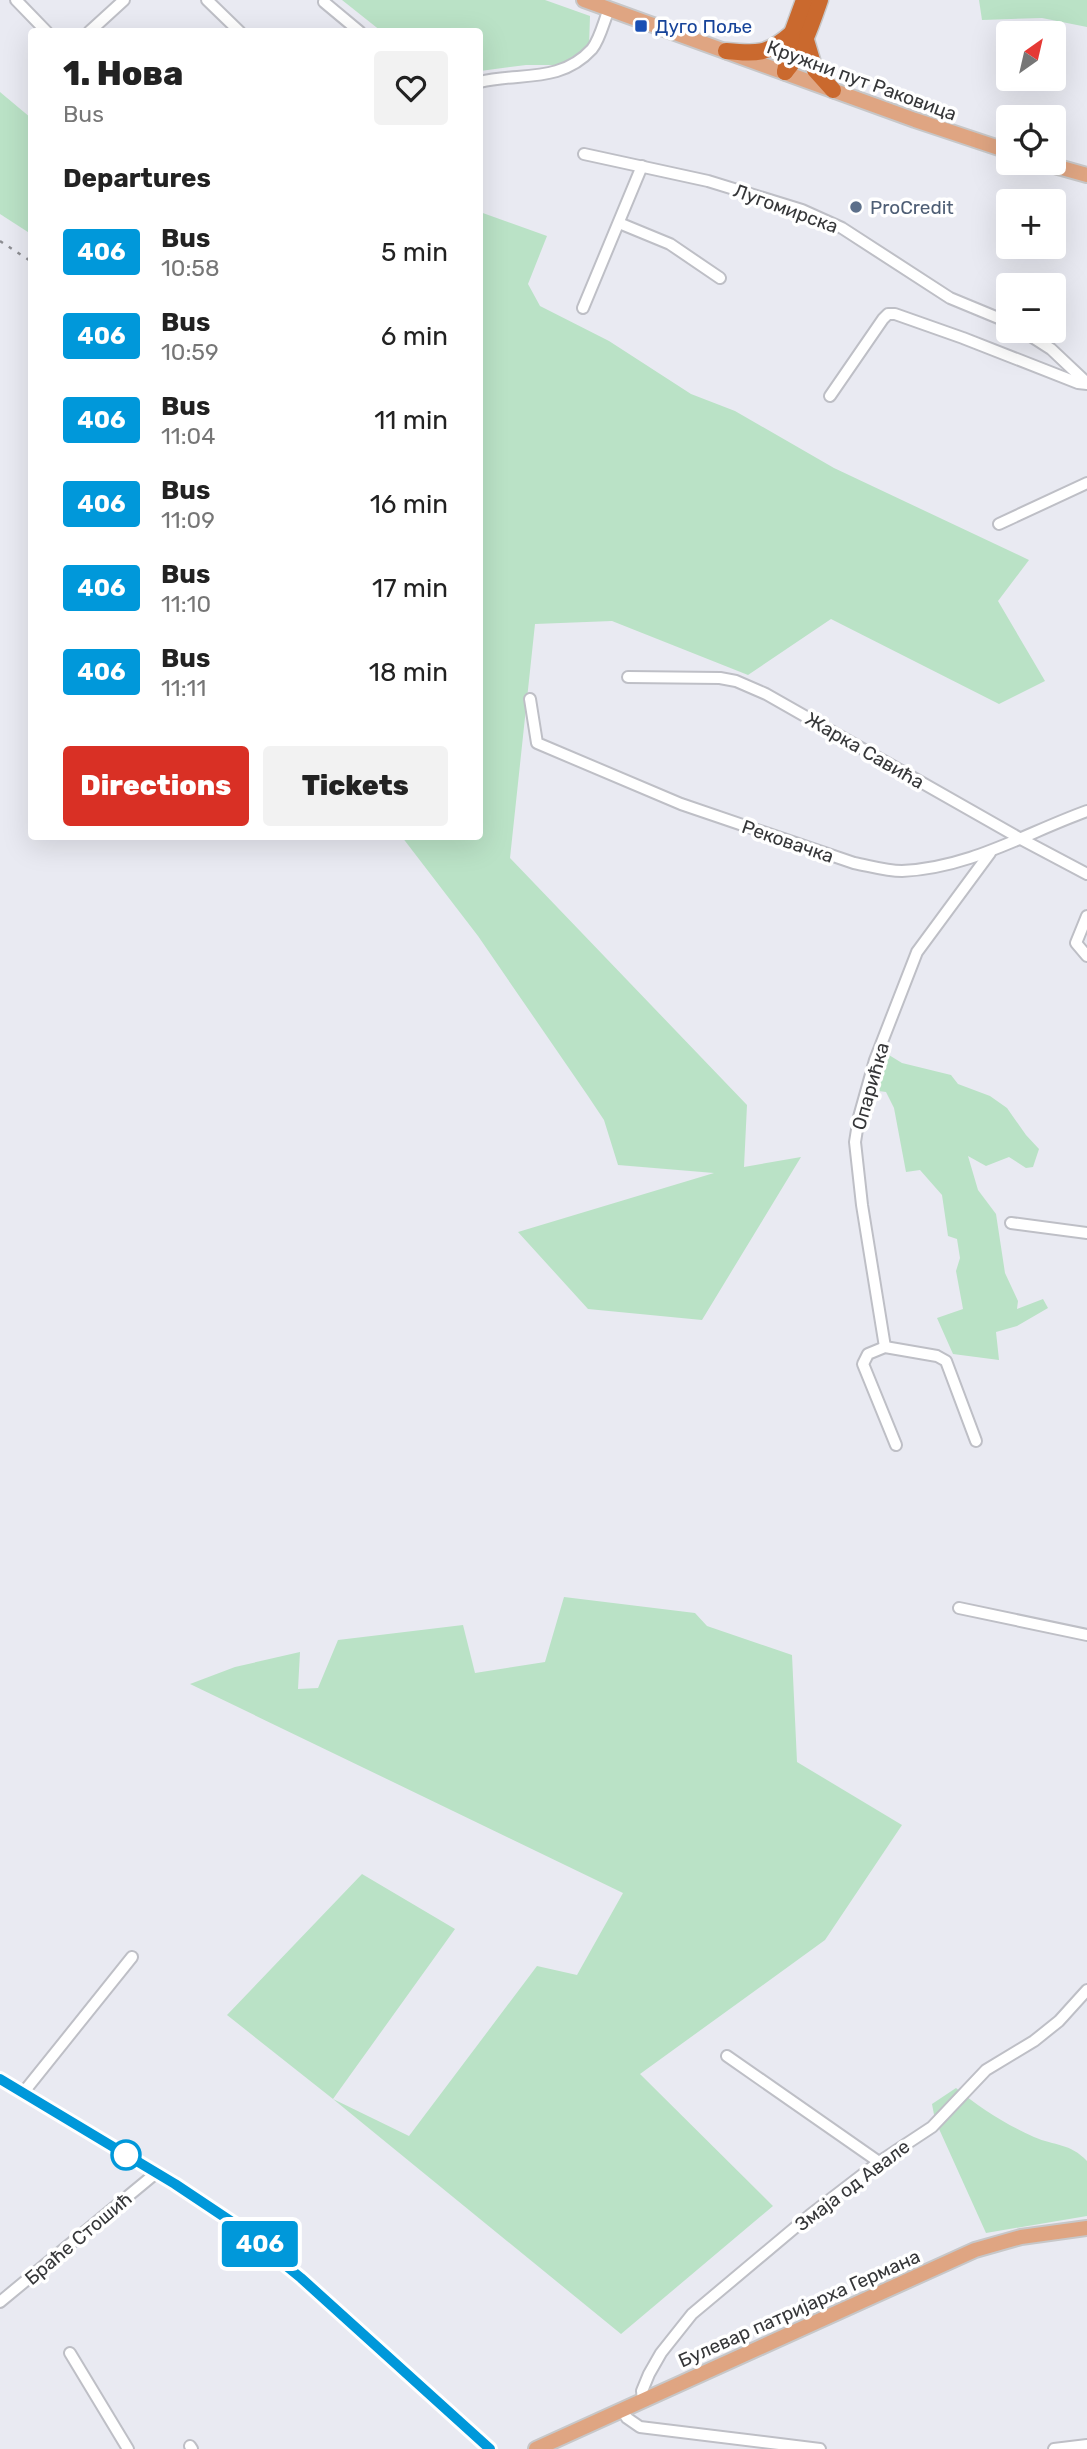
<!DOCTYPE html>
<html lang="en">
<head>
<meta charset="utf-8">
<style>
	body { margin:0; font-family:Rubik,sans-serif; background:#f2f2f2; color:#222; height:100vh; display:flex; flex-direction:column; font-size:26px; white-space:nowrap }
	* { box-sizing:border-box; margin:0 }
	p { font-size:23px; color:#767676 }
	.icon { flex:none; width:38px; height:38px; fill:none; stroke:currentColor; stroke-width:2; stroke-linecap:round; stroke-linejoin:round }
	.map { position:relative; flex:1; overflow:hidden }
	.drawer { position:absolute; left:28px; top:28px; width:455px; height:812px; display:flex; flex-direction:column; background:#fff; border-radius:7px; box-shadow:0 7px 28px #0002 }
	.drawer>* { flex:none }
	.badge { padding:0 14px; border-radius:5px; font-size:24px; line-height:46px }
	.needle { width:46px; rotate:34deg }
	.tools { position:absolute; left:996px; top:21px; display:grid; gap:14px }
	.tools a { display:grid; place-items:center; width:70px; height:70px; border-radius:7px; background:#fff; box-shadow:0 7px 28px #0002; font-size:35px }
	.map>.badge { position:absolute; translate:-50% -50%; box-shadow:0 0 0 4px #fff }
	h2 { padding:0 35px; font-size:26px; line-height:63px }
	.round { display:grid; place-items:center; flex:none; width:74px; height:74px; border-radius:7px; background:#f2f2f2 }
	.overview { display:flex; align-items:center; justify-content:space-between; height:119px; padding:0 35px }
	h1 { font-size:33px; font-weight:800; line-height:52px }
	.primary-button { display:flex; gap:14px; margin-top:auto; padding:14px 35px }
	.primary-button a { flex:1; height:80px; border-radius:7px; background:#d93025; color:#fff; font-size:28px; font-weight:800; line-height:80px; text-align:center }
	.primary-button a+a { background:#f2f2f2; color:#222 }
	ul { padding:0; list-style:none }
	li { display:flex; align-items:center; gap:21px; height:84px; padding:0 35px }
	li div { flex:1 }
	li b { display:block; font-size:26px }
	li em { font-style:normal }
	li .badge { min-width:77px; font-weight:700; text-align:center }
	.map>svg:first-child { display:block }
	.green { fill:#bae2c6 }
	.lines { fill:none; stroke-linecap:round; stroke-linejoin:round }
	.minor-casing { stroke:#bebfc6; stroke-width:14 }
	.major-casing { stroke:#c7c7c8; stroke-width:18 }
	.highway-casing { stroke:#c7c7c8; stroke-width:19 }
	.minor { stroke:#fff; stroke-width:10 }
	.major { stroke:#dfa582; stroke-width:14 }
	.highway { stroke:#ca692e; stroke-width:16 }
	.rail { stroke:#8c8d92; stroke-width:2.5; stroke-dasharray:3.5 7; stroke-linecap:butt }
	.line-casing { stroke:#fff; stroke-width:16 }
	.line { stroke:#0098da; stroke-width:10 }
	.transit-dot { fill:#1a4fb4; stroke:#fff; stroke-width:2.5 }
	.service-dot { fill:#5c6f8a; stroke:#fff; stroke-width:2.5 }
	.stop-dot { fill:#fff; stroke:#0098da; stroke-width:3.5 }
	.labels { text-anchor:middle; stroke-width:7; stroke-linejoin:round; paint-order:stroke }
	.transit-label { font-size:19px; fill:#164399; stroke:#fff; text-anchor:start }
	.street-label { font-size:19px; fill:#363739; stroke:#fff }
	.service-label { font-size:19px; fill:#4e5e75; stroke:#fff; text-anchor:start }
</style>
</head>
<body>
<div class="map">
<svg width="1087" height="2449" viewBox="0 0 1087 2449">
	<rect width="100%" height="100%" fill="#e9eaf2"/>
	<g class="green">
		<polygon points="342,0 545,0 590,16 589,46 560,65 526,65 480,71 480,32 381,31"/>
		<polygon points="979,0 1087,0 1087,27 1042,18 982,20"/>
		<polygon points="0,92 31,118 31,234 0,214"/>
		<polygon points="480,212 547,236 528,284 540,306 609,341 691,394 735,411 834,468 1029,560 998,601 1045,681 999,704 831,619 748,675 612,621 535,624 510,858 747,1105 744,1167 801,1157 702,1320 588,1309 518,1232 714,1173 618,1165 604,1120 588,1096 478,936 402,837 480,836"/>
		<polygon points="884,1052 902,1063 951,1075 958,1084 990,1096 1007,1108 1026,1135 1039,1149 1033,1167 1026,1168 1009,1157 986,1166 968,1156 978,1190 996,1214 1005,1273 1018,1301 1017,1309 1043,1299 1048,1308 1017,1326 996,1332 999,1360 953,1354 937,1318 963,1309 956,1271 960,1258 957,1239 948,1236 942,1195 920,1170 906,1172 894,1108 886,1092 871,1090"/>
		<polygon points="564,1597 695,1613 707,1626 792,1655 797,1762 902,1825 825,1940 640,2074 773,2206 621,2334 333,2099 227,2015 362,1874 455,1929 333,2099 409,2136 537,1966 577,1975 623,1893 190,1684 235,1667 300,1652 298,1689 318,1688 338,1640 463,1625 475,1673 545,1662"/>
		<path d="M956,2088C980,2108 1005,2124 1034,2137C1055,2146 1070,2143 1087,2161V2216L986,2233L935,2120L932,2104Z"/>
	</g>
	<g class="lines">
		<g class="minor-casing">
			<g id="minor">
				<polyline points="16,0 47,32"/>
				<polyline points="207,0 240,32"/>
				<polyline points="324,2 360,32"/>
				<polyline points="89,32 124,0"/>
				<path d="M480,82C519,72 560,84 592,49C600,39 604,21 609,9"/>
				<polyline points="584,154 708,181 802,210 842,228 950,298 1008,322"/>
				<polyline points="619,223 670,244 720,278"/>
				<polyline points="583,308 642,166"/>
				<polyline points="1023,331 1051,349 1087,383"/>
				<polyline points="830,396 883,319 888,314 895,314 963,338 1078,383 1087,384"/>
				<polyline points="999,524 1087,483"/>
				<polyline points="628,677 720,678 736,681 766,694 1021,839 1087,874"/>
				<path d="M530,699L537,743L681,804L854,863C870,866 886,871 902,871C970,868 1026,833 1087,811"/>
				<polyline points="1087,916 1076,943 1087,956"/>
				<polyline points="1011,1223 1087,1233"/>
				<polyline points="885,1347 862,1205 855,1142 859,1117 875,1060 917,952 990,853"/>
				<polyline points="896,1445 863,1364 868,1354 885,1347 937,1356 946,1361 976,1441"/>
				<polyline points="959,1608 1087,1635"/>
				<polyline points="727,2056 879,2162"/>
				<polyline points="0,2079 175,2184 235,2224 301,2279 490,2449"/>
				<polyline points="23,2093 132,1957"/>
				<polyline points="0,2302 156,2173"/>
				<polyline points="70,2353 128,2449"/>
				<polyline points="643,2400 642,2391 649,2374 661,2353 692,2314 810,2215 879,2162 932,2127 986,2070 1034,2041 1059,2021 1087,1990"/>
				<polyline points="622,2410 627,2418 640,2427 820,2449"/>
				<polyline points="190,2446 192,2449"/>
				<polyline points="1054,2449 1087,2445"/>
			</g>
		</g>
		<g class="major-casing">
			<g id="major">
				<polyline points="584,0 915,120 1008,151"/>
				<polyline points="1044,163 1087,175"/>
				<polyline points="536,2449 975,2250 1021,2237 1087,2228"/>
			</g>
		</g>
		<g class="highway-casing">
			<g id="highway">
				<polyline points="806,40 815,70 833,90"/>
				<path d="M726,51C757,54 767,55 792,33"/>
				<path d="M785,72C803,51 811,26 820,0"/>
				<polyline points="785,72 792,33 804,0"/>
			</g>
		</g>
		<use href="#minor" class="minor"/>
		<use href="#major" class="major"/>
		<use href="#highway" class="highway"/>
		<polyline class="rail" points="0,241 32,262"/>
	</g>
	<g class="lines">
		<g class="line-casing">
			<polyline id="line" points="0,2079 175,2184 235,2224 301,2278 490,2449"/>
		</g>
		<use href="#line" class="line"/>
	</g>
	<rect class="transit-dot" x="634" y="19" width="14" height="14" rx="3.5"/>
	<circle class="service-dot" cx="856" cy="207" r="7"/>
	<circle class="stop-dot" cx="126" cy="2155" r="14"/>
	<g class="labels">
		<g class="transit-label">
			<text x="655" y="33">Дуго Поље</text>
		</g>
		<g class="street-label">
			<text transform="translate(862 80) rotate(20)" y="7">Кружни пут Раковица</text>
			<text transform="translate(786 208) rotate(20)" y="7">Лугомирска</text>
			<text transform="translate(865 750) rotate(30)" y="7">Жарка Савића</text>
			<text transform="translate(788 841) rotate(19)" y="7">Рековачка</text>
			<text transform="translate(870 1086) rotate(-74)" y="7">Опарићка</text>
			<text transform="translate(852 2185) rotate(-37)" y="7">Змаја од Авале</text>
			<text transform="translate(78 2238) rotate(-40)" y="7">Браће Стошић</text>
			<text transform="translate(799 2308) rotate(-24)" y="7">Булевар патријарха Германа</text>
		</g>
		<g class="service-label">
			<text x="870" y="214">ProCredit</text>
		</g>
	</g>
</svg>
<div class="tools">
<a><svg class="needle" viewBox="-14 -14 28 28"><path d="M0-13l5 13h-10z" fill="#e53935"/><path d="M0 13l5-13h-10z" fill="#767676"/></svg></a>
<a><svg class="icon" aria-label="locate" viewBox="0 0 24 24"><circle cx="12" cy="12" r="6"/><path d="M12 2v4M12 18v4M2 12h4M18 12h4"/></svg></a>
<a>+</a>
<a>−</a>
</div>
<b class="badge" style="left:260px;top:2244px;background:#0098da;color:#fff">406</b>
<section class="drawer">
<div class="overview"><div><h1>1. Нова</h1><p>Bus</p></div><a class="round"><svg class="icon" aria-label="heart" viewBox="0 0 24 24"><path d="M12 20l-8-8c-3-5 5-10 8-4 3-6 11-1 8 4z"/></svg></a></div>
<h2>Departures</h2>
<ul>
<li><span class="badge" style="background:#0098da;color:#fff">406</span><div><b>Bus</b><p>10:58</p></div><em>5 min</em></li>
<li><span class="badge" style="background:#0098da;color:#fff">406</span><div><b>Bus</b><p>10:59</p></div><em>6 min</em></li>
<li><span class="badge" style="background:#0098da;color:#fff">406</span><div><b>Bus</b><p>11:04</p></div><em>11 min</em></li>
<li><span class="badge" style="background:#0098da;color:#fff">406</span><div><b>Bus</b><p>11:09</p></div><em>16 min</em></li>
<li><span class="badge" style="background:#0098da;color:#fff">406</span><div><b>Bus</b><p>11:10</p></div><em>17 min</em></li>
<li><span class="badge" style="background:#0098da;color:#fff">406</span><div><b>Bus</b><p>11:11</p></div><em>18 min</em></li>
</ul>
<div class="primary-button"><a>Directions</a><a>Tickets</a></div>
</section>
</div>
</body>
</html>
